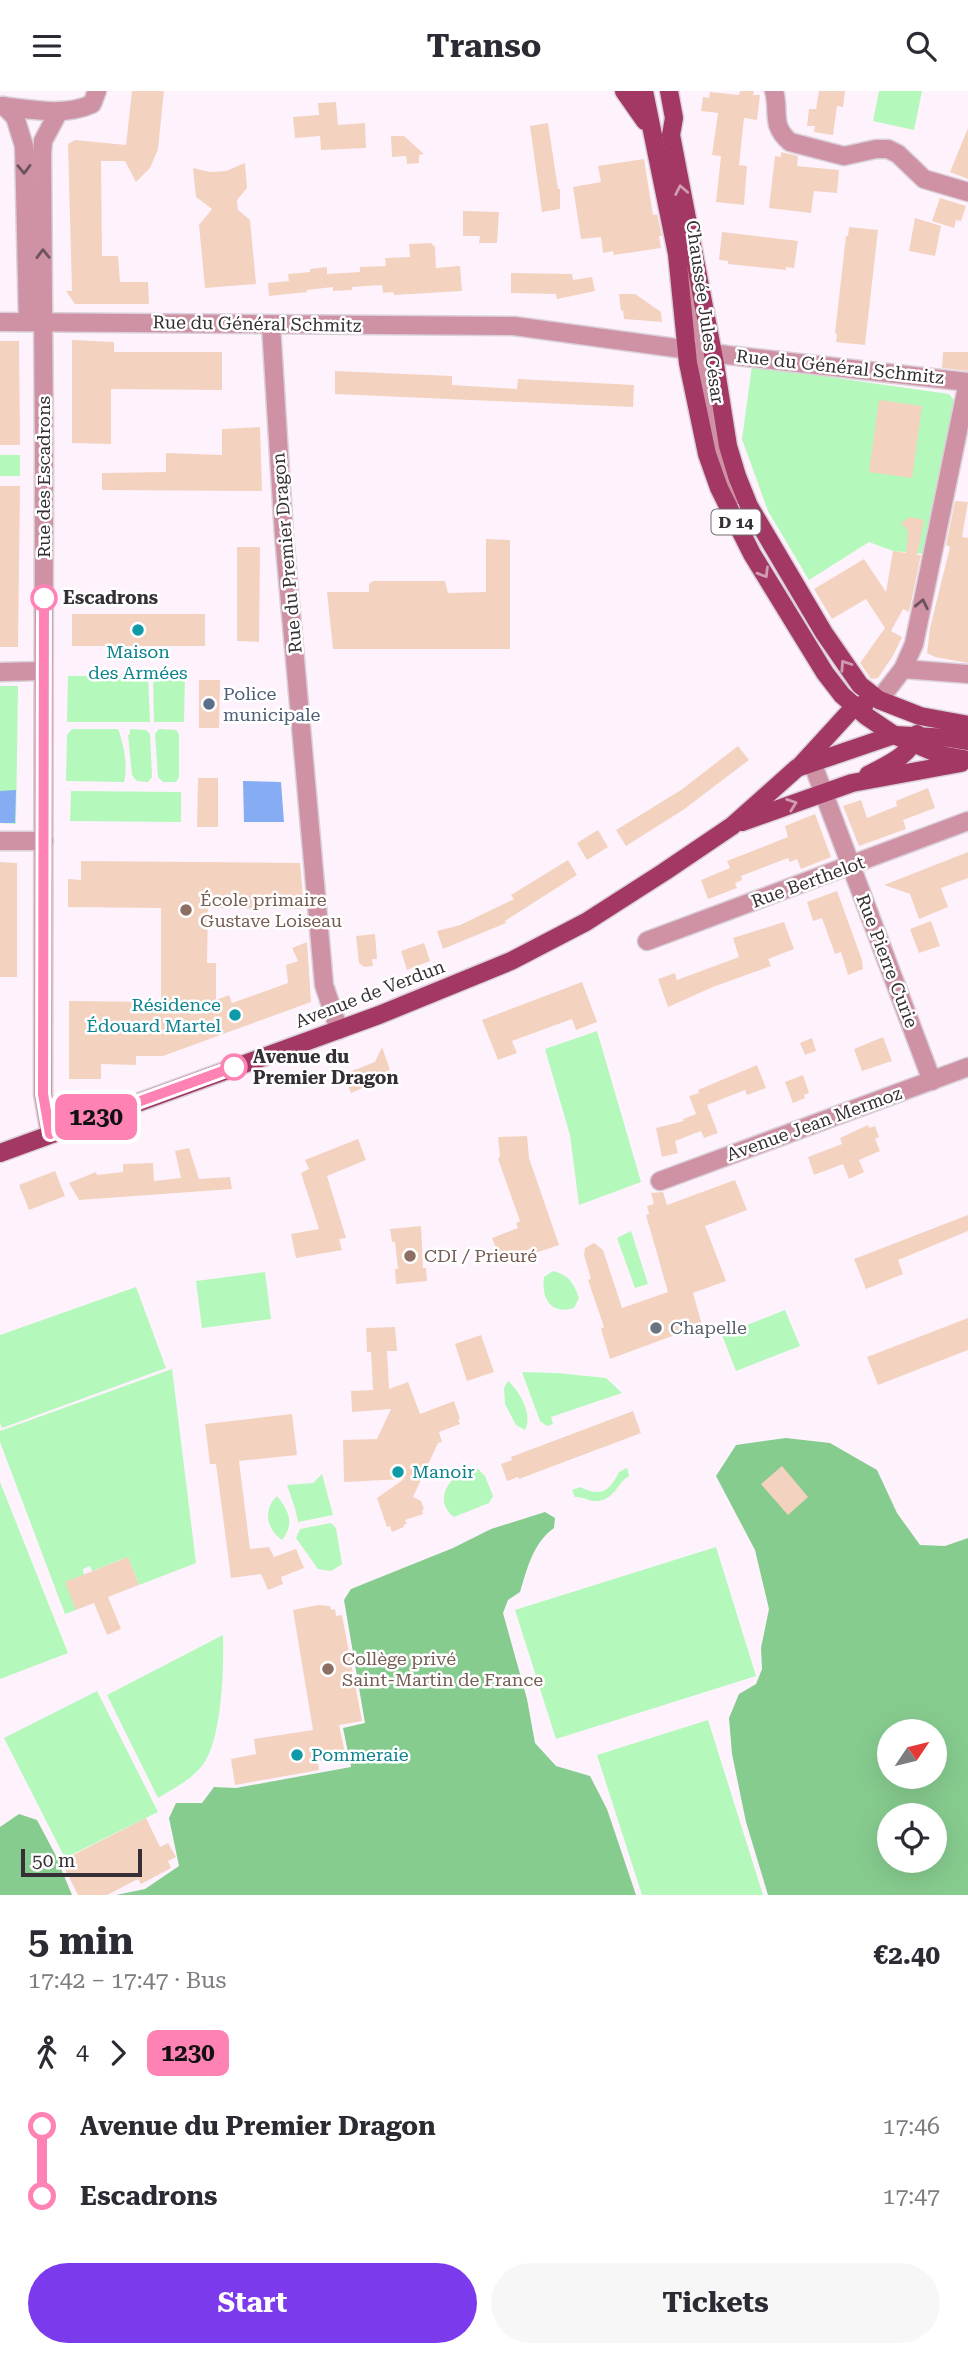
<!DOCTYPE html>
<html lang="en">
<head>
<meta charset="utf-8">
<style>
	body { margin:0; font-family:"Roboto Serif",serif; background:#f7f7f7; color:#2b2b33; height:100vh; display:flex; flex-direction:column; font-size:26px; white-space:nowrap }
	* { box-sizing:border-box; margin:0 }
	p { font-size:23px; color:#7c7c81 }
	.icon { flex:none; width:38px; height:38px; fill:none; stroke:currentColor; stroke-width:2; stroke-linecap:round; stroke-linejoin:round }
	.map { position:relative; height:1804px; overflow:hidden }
	.side { display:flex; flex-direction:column; background:#fff; flex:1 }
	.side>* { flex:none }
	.badge { padding:0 14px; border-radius:10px; font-size:24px; line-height:46px }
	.needle { width:46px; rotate:55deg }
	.buttons { position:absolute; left:877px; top:1628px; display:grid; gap:14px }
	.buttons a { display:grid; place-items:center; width:70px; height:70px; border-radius:50%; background:#fff; box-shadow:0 7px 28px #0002; font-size:35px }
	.scale { position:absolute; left:21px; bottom:18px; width:121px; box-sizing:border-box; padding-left:7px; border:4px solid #362f35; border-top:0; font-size:19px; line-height:24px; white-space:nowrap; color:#362f35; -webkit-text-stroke:5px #fff; paint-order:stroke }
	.map>.badge { position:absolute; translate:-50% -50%; box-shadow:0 0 0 4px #fff }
	.legs { display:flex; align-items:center; gap:10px; height:77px; padding:0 28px; font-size:23px }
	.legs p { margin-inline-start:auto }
	.summary { display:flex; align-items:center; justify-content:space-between; height:119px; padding:0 28px }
	h1 { font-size:38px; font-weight:700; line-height:52px }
	.button { display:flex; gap:14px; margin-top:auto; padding:14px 28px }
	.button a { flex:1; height:80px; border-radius:42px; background:#7c3aed; color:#fff; font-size:28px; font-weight:700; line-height:80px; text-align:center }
	.button a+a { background:#f7f7f7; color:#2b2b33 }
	ul { padding:0 28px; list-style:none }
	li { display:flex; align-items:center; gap:24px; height:70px; font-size:26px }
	li i { display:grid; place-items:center; width:10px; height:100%; margin:0 9px; background:currentColor }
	li i::after { content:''; width:18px; height:18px; margin:-9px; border:5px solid; border-radius:50%; background:#fff }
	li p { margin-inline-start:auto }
	li:first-child i { background:linear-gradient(#0000 50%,currentColor 0) }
	li:last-child i { background:linear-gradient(currentColor 50%,#0000 0) }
	header { display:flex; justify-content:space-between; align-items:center; height:91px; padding:0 28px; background:#fff; font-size:32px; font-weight:700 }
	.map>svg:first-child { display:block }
	.green { fill:#b4f8bb }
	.forest { fill:#87cc8f; fill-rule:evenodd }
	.water { fill:#86acf3 }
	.building { fill:#f4d2c0 }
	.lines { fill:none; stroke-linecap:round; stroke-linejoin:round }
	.minor-casing { stroke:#dad0d9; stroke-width:21 }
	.major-casing { stroke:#dad0d9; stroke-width:21 }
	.minor { stroke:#cf92a5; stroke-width:18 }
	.major { stroke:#a23863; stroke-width:18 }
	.oneway { stroke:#6c525c }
	.oneway2 { stroke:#d09cb1 }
	.line-1-casing { stroke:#fff; stroke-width:16 }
	.line-1 { stroke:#ff82b4; stroke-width:10 }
	.stop-1-dot { fill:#fff; stroke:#ff82b4; stroke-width:3.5 }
	.culture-dot { fill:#0f9aa8; stroke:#fff; stroke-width:2.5 }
	.service-dot { fill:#5c6f8a; stroke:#fff; stroke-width:2.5 }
	.education-dot { fill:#8d6e63; stroke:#fff; stroke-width:2.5 }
	.worship-dot { fill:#6b7280; stroke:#fff; stroke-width:2.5 }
	.labels { text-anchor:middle; stroke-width:5; stroke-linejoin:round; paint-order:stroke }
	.shield { fill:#fff; stroke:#726d72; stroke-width:2 }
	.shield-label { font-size:16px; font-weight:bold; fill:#362f35 }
	.street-label { font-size:18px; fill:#362f35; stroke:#fff }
	.stop-label { font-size:18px; font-weight:bold; fill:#362f35; stroke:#fff; text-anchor:start }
	.culture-label { font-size:18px; fill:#0d838f; stroke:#fff; text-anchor:start }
	.service-label { font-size:18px; fill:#4e5e75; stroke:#fff; text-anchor:start }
	.education-label { font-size:18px; fill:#785e54; stroke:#fff; text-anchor:start }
	.worship-label { font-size:18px; fill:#5b616d; stroke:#fff; text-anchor:start }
</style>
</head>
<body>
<header><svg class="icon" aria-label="menu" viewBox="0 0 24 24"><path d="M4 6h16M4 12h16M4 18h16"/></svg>Transo<svg class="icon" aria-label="search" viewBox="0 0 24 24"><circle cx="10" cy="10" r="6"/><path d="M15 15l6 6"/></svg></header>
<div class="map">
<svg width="968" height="1804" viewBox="0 0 968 1804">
	<rect width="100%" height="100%" fill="#fef3fd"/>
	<g class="green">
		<polygon points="879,0 922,0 914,39 873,30"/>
		<polygon points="752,275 949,303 954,309 925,463 893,460 869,451 809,489 768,420 742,348"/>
		<rect x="0" y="364" width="20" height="21"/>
		<polygon points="185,584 184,631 154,631 153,585"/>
		<polygon points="68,585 148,585 150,631 67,631"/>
		<polygon points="0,595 18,595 16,733 0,732"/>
		<path d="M72,638H118C124,654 128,674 124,691L66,690L67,644Z"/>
		<polygon points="130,638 146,639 150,643 152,686 148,691 137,690 132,684 128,644 130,643"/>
		<polygon points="159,638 176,639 179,643 179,686 176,691 163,691 158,686 155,643"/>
		<polygon points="71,700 181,701 181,731 70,730"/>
		<polygon points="597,940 641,1091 579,1114 570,1044 545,958"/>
		<polygon points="631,1140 648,1193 635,1197 617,1147"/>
		<path d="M553,1180C569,1184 574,1193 579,1207L574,1217C551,1224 541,1208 544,1186Z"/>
		<polygon points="265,1181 271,1228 202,1237 196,1190"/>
		<polygon points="136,1196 166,1277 2,1337 0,1332 0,1244"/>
		<polygon points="785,1219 800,1255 736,1280 722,1244"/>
		<polygon points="172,1278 196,1472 139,1494 128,1466 92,1480 90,1475 83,1478 84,1484 76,1519 65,1523 0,1351 0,1340"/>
		<polygon points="522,1281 557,1282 606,1287 622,1302 551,1326 553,1333 547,1335 540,1330"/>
		<path d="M508,1290C520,1301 533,1323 525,1339L516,1334L505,1313L504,1297Z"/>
		<path d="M627,1377L629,1385C617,1392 615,1408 598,1410C589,1411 583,1405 575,1406L572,1399L580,1396C601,1406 609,1401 619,1381Z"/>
		<path d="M478,1378L485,1385L493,1405L489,1412L454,1426C437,1414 443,1392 461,1383C465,1380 473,1380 478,1378Z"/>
		<polygon points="322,1383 333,1424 298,1431 295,1417 287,1394 313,1392"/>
		<polygon points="0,1391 68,1562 0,1588"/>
		<path d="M277,1405C289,1420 295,1433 282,1449C266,1438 263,1418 277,1405Z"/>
		<polygon points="331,1432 336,1437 342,1473 331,1480 318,1478 296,1447 300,1438"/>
		<polygon points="716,1456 756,1585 556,1648 515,1519"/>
		<path d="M223,1544C224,1575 222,1639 207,1667C197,1686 176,1696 158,1707L107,1604Z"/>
		<polygon points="97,1600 158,1721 65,1767 4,1647"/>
		<polygon points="708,1629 763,1804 642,1804 597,1664"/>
	</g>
	<g class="forest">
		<path d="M786,1347L830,1352L877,1379L897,1422L920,1454L945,1455L968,1447V1804H768L746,1731L732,1663L729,1627L739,1603L756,1593L762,1578L761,1557L769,1518L755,1459L716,1385L736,1354ZM889,1640H934V1685H889ZM889,1724H934V1769H889Z"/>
		<path d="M545,1421L555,1427L554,1437C533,1452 527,1478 520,1501L508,1509L503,1522L527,1608L535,1652L556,1675L590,1685L607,1718L636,1804H116L145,1798L179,1775L169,1727L176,1712H202L214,1696L236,1697L351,1676L343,1637L365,1632L344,1509L351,1498L453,1457L491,1438Z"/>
		<polygon points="19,1723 37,1729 55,1763 72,1804 0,1804 0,1736"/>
	</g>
	<g class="water">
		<polygon points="243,690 281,691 284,731 244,731"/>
		<polygon points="16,699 15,732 0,732 0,700"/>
	</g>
	<g class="building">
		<polygon points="132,0 164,0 158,58 150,77 136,91 125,70 101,70 102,165 118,165 120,191 148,191 149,213 75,213 66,200 72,200 68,53 75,49 126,54"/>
		<polygon points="740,0 754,0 753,4 760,4 757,29 744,27 739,74 747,75 744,114 716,111 721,65 712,64 718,22 701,20 703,6 709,7 710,1 739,4"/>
		<polygon points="819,0 845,0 843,16 837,15 833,44 814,41 815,35 807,35 809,18 816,18"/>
		<polygon points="336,11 338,34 365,32 366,57 321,59 320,45 295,47 293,26 319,24 318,12"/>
		<polygon points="548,32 558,98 560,98 560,118 542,121 530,35"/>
		<polygon points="968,37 968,88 950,81"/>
		<polygon points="391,45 404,45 424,63 419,64 419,72 407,73 406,65 392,66"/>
		<polygon points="781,61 798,65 797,75 839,79 837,102 814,100 811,122 769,117 775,65 781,66"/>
		<polygon points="644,68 653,124 657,123 662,145 659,145 661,157 614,164 613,160 603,162 601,146 581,148 573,96 601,91 598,75"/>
		<polygon points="245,72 247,97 237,109 238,119 250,129 256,193 205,197 199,134 212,118 196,106 193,77 210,81 226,80"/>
		<polygon points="940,107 966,115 961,130 956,129 954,137 932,130"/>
		<polygon points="463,120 499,121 497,152 479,152 480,145 463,145"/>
		<polygon points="915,127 941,135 935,165 909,160"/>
		<polygon points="849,136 878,139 865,254 836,251 837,243 835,242 846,145 848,145"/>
		<polygon points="722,141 798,150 794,177 786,176 786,179 728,173 728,170 719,169"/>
		<polygon points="431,152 435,156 436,177 460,175 462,200 394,204 393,201 383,202 382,194 352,196 352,199 333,200 333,196 307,199 307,201 269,205 268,192 289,190 288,183 310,181 310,178 327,176 327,183 360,181 360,176 386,175 385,167 410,166 409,153"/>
		<polygon points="511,182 572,183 573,189 592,186 595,200 557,208 556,203 511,202"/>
		<polygon points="619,203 635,203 661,221 662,231 624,228 623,219 621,220"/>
		<polygon points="72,249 114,251 114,261 222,261 222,299 111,298 111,353 72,352"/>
		<polygon points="0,250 19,250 20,354 0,354"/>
		<polygon points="943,261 968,261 968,280 942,277"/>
		<polygon points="335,280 452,285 452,294 517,298 518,288 634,294 633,316 335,303"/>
		<polygon points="879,309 922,315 912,387 869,381"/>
		<polygon points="260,336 262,400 102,399 102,382 166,381 166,362 222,364 222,338"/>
		<polygon points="0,395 20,395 18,556 0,556"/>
		<polygon points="955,410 968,411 962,446 968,447 968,572 935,566 927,562 930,537 950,456 946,454"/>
		<polygon points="910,426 924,429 917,464 921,464 909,521 903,518 891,540 902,546 894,563 878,587 871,588 860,572 885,537 866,508 832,528 814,498 864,468 886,501 893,460 906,462 908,440 901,432"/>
		<polygon points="486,448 510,449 510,558 333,558 327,501 369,501 369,493 373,490 445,490 448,502 486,501"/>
		<polygon points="237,456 260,456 259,551 237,550"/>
		<rect x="72" y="523" width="133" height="32"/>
		<polygon points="199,589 220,589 219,637 199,637"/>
		<polygon points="738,655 749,669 683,719 626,755 616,739 681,699"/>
		<polygon points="198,687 218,687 218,736 197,736"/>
		<polygon points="928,697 935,717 903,729 906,738 859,755 843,715 861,709 867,727 897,715 896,710"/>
		<polygon points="815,723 831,766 801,778 797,768 790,771 788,767 741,785 742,789 735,792 737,797 708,808 701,789 730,777 727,770 788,746 785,735"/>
		<polygon points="598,739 608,756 587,769 577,752"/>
		<polygon points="968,761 968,787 941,797 948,816 919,828 910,803 884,794"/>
		<polygon points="568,769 577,784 505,830 506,832 443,858 437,840 460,834 514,808 511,804"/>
		<polygon points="81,770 300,772 304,818 208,817 207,872 216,872 216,909 229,904 232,912 288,892 286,874 298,870 292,857 307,851 311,911 163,965 136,965 136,974 101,973 101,988 69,988 69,910 161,911 161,817 68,816 68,788 81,789"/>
		<polygon points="0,771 17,772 17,886 0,886"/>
		<polygon points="837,800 862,869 863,878 848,884 841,861 835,863 822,827 813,830 807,811"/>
		<polygon points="931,830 940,855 919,862 910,838"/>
		<polygon points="784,831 794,858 768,868 771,875 713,896 668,916 658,888 675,882 677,889 739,866 733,847"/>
		<polygon points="375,843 377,868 372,868 373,875 364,876 359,872 356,845"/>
		<polygon points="424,852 430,870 407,879 401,860"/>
		<polygon points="582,891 597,931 576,939 572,928 512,950 517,962 498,969 482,929"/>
		<polygon points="883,946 892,970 862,980 854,958"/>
		<polygon points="812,947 816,960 805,964 800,952"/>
		<polygon points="382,956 390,979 382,982 385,987 351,1002 344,983 375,971"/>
		<polygon points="757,974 766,997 747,1004 745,999 707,1014 718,1042 704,1047 701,1040 675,1050 678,1062 662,1066 656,1037 684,1030 683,1028 696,1023 689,1005 699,1002 698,999"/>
		<polygon points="803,984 809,1002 804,1004 805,1007 793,1012 785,991"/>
		<polygon points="868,1034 869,1037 875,1035 879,1046 875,1048 880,1060 859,1069 864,1081 849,1088 843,1073 814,1084 808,1066 842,1053 840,1047"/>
		<polygon points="527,1045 529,1067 559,1154 532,1163 530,1158 501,1169 492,1147 518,1137 516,1132 520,1130 498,1068 500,1065 498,1046"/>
		<polygon points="358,1048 366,1069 327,1085 346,1147 339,1148 342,1159 296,1167 291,1143 319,1138 301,1082 309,1078 305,1069"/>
		<polygon points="189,1057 199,1088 230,1086 232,1098 79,1109 69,1092 96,1081 97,1084 123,1081 123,1073 153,1072 154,1090 181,1087 175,1060"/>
		<polygon points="55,1080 65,1105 29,1119 19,1094"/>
		<polygon points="735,1089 747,1119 705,1135 726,1190 693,1202 702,1234 610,1268 601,1238 604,1236 588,1189 591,1188 584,1164 585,1157 594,1152 603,1159 622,1217 668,1201 646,1124 649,1123 647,1115 654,1113 651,1102 663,1101 667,1114"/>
		<polygon points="968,1124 968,1140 898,1169 903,1183 866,1198 854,1168"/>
		<polygon points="421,1135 423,1177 426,1177 427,1190 396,1193 395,1178 398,1178 395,1151 392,1151 390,1138"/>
		<polygon points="968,1227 968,1259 878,1294 867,1266"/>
		<polygon points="395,1236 397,1260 387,1260 389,1298 408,1291 420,1323 454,1310 460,1328 458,1329 460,1333 439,1341 442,1351 438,1352 413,1406 421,1410 424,1418 422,1419 423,1423 405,1429 407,1433 403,1434 404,1436 392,1441 390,1435 387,1436 377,1407 404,1388 344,1391 343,1349 377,1348 391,1318 352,1321 351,1300 373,1299 371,1261 367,1261 366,1237"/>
		<polygon points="481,1244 494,1281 467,1290 455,1253"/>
		<polygon points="633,1320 641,1342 519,1388 518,1386 507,1390 501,1373 512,1369 511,1366"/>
		<polygon points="292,1323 297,1364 239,1370 250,1458 269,1456 274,1466 296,1458 304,1477 281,1486 283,1493 268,1499 261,1483 231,1487 216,1373 210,1373 205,1333"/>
		<polygon points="782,1375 808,1406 788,1424 761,1393"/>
		<polygon points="128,1466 139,1494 108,1506 121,1538 107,1544 94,1512 76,1519 65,1491"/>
		<polygon points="318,1514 330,1515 331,1519 335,1518 336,1525 342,1524 362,1630 339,1634 346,1666 318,1670 319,1679 235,1694 231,1668 256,1663 254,1648 313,1639 293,1519"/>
		<polygon points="146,1727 160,1756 168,1752 176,1766 168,1770 171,1777 141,1793 138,1788 107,1804 78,1804 61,1770"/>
	</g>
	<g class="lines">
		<g class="minor-casing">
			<g id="minor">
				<path d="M774,0C780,21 770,34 790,51L844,65L876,58H888L898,63L924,88L968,101"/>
				<path d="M0,15C30,18 63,26 92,13L97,0"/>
				<polyline points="4,15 15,26 24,55 28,231"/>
				<polyline points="683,180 704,247"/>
				<polyline points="0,231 514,235 727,264 968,291"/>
				<polyline points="271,234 284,445 324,894 339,939"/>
				<path d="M686,257C709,282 707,306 714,337C719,360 727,383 737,404"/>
				<polyline points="903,578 968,583"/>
				<polyline points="0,581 43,580"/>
				<polyline points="879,609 903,578 914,553 968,291"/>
				<polyline points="812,671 932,990"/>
				<polyline points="0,750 44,750"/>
				<polyline points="647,850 968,730"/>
				<polyline points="50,1043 43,1003 44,360 42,63 43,50 59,20"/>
				<polyline points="660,1090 968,976"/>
			</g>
		</g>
		<g class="major-casing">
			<g id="major">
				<polyline points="624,0 645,30"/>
				<polyline points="644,0 677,163 688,272 707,363 719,397 752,463 825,582 842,604 866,625 894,644 941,664 968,669"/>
				<polyline points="669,0 674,27 671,44 715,273 728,355 737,385 749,415 824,542 860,594 879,609 920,625 968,634"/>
				<polyline points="800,675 854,616 865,613"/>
				<path d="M868,684C888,673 909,666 917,643"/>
				<polyline points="742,731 852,692 961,672"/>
				<polyline points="0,1062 379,924 511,870 586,831 664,781 732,735 797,677 894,644 950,647 968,650"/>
			</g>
		</g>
		<use href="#minor" class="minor"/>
		<use href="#major" class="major"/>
	</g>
	<defs><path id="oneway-chevron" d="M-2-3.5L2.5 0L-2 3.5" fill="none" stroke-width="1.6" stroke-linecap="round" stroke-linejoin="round" transform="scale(1.75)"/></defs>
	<g class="oneway">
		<use href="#oneway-chevron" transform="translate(24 78) rotate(89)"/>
		<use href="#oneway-chevron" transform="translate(43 163) rotate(-91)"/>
		<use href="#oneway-chevron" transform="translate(922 513) rotate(-78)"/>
	</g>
	<g class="oneway2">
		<use href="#oneway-chevron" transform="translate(681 99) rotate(-101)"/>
		<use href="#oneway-chevron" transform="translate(764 482) rotate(59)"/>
		<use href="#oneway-chevron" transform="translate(845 574) rotate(-124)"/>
		<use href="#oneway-chevron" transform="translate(792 713) rotate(-20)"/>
	</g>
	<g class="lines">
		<g class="line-1-casing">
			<polyline id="line-1" points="44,507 43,1003 50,1043 234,976"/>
		</g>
		<use href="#line-1" class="line-1"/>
	</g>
	<g class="stop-1-dot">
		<circle cx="44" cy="507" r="12"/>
		<circle cx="234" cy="976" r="12"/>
	</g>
	<g class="culture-dot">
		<circle cx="138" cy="539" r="7"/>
		<circle cx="235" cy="924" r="7"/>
		<circle cx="398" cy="1381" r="7"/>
		<circle cx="297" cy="1664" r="7"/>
	</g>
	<circle class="service-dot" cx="209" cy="613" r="7"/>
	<g class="education-dot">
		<circle cx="186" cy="819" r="7"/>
		<circle cx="410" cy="1165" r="7"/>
		<circle cx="328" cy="1578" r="7"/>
	</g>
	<circle class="worship-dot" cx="656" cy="1237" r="7"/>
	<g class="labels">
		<rect class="shield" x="711.5" y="418.5" width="49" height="25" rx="5"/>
		<g class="shield-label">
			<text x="736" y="437">D 14</text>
		</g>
		<g class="street-label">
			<text transform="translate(705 221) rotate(82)" y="6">Chaussée Jules César</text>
			<text transform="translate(257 233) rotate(1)" y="6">Rue du Général Schmitz</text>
			<text transform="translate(840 276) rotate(6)" y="6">Rue du Général Schmitz</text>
			<text transform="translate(44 386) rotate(-90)" y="6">Rue des Escadrons</text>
			<text transform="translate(287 462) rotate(-95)" y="6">Rue du Premier Dragon</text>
			<text transform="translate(808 791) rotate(-20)" y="6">Rue Berthelot</text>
			<text transform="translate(887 870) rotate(69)" y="6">Rue Pierre Curie</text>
			<text transform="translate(370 903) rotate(-21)" y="6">Avenue de Verdun</text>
			<text transform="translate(814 1033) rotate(-20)" y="6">Avenue Jean Mermoz</text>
		</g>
		<g class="stop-label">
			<text x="63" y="513">Escadrons</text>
			<text x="253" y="972">Avenue du<tspan x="253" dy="21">Premier Dragon</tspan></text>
		</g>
		<g class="culture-label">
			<text x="138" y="567" text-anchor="middle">Maison<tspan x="138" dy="21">des Armées</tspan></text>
			<text x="221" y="920" text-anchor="end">Résidence<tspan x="221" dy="21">Édouard Martel</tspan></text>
			<text x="412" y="1387">Manoir</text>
			<text x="311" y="1670">Pommeraie</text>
		</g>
		<g class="service-label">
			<text x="223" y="609">Police<tspan x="223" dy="21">municipale</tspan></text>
		</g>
		<g class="education-label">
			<text x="200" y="815">École primaire<tspan x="200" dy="21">Gustave Loiseau</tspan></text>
			<text x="424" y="1171">CDI / Prieuré</text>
			<text x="342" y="1574">Collège privé<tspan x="342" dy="21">Saint-Martin de France</tspan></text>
		</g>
		<g class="worship-label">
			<text x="670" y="1243">Chapelle</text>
		</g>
	</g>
</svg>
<div class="buttons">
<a><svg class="needle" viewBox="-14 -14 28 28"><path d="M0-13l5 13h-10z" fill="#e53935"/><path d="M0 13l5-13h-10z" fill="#7c7c81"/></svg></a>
<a><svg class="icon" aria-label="locate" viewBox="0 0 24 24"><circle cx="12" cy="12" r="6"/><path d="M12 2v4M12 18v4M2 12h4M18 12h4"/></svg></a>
</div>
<div class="scale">50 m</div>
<b class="badge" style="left:96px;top:1026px;background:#ff82b4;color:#111">1230</b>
</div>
<section class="side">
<div class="summary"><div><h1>5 min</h1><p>17:42 – 17:47 · Bus</p></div><b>€2.40</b></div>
<div class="legs"><svg class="icon" aria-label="walk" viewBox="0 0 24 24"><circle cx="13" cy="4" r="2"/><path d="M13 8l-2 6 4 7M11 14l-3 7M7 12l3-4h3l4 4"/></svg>4<svg class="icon" aria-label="forward" viewBox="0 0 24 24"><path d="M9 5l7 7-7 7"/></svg><b class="badge" style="background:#ff82b4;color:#111">1230</b></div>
<ul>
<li><i style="color:#ff82b4"></i><b>Avenue du Premier Dragon</b><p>17:46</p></li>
<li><i style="color:#ff82b4"></i><b>Escadrons</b><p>17:47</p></li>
</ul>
<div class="button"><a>Start</a><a>Tickets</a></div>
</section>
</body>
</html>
